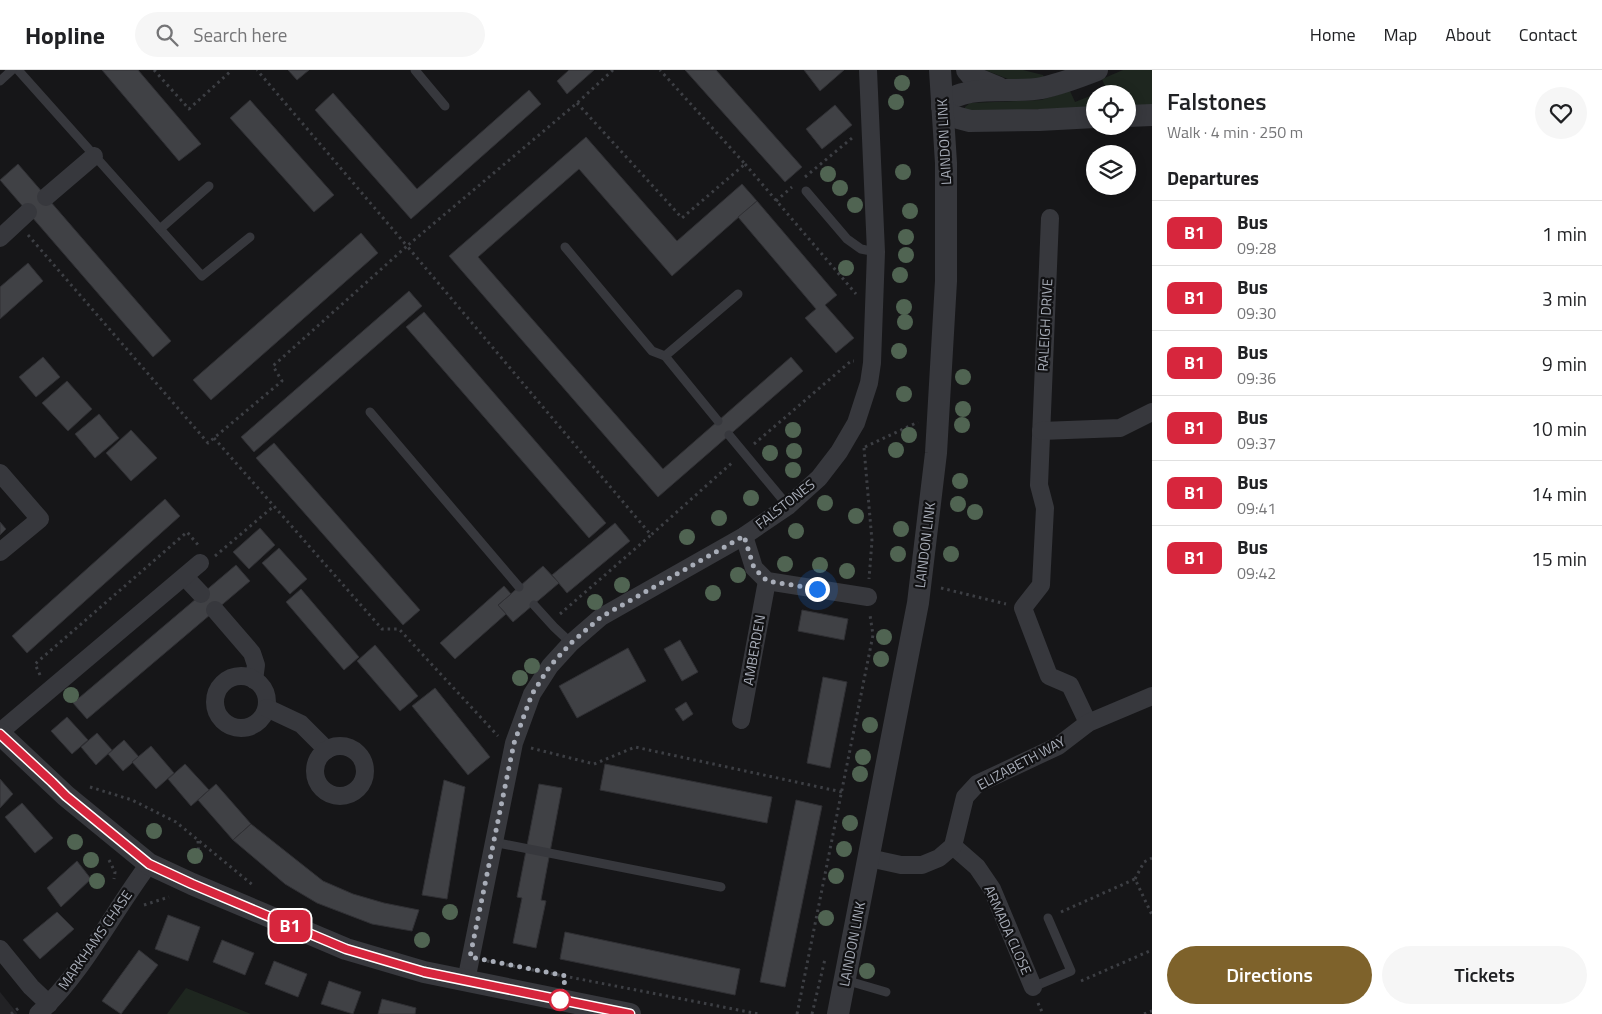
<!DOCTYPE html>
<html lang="en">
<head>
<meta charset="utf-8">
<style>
	body { margin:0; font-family:"Titillium Web",sans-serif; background:#f6f6f6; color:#202124; height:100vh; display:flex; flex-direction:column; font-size:19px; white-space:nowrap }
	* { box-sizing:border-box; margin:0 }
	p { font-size:16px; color:#757577 }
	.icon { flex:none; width:28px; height:28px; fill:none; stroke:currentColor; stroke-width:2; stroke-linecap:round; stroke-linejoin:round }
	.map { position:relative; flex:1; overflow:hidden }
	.details { display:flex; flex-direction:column; background:#fff; width:450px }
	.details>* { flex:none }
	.badge { padding:0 10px; border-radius:8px; font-size:18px; line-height:32px }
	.tools { position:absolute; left:1086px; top:15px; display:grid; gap:10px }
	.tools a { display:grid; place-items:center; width:50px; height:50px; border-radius:50%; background:#fff; box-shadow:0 2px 12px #0003; font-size:25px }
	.you { position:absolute; width:25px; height:25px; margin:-12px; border:4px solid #fff; border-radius:50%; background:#1a73e8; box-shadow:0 0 0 8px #1a73e833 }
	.map>.badge { position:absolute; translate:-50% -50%; box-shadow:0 0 0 2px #fff }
	h2 { padding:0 15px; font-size:19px; line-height:45px }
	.round { display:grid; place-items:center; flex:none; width:52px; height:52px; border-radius:26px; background:#f6f6f6 }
	.head { display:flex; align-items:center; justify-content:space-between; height:85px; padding:0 15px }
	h1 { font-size:24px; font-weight:600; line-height:38px }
	.button { display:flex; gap:10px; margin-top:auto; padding:10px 15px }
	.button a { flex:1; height:58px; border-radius:30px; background:#7e622b; color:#fff; font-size:20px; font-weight:600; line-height:58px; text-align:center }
	.button a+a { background:#f6f6f6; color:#202124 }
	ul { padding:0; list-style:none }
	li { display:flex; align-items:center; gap:15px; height:65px; padding:0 15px; border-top:1px solid #e0e0e0 }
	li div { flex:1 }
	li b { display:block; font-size:19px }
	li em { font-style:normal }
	li .badge { min-width:55px; font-weight:700; text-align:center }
	header { display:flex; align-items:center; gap:30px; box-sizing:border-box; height:70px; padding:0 25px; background:#fff; border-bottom:1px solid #e0e0e0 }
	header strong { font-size:24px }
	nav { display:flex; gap:28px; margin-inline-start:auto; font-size:18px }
	.search { width:350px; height:45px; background:#f6f6f6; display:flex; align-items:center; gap:12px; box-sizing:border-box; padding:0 18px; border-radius:28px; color:#757577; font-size:19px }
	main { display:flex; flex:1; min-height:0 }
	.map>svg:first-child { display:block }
	.built { fill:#222225 }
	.green { fill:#1e261f }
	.building { fill:#404145; stroke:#303034 }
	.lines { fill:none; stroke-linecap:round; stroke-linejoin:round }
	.path { stroke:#3d3f44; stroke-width:3; stroke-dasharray:2.5 4; stroke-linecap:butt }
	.service { stroke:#37383d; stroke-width:9 }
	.minor { stroke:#37383d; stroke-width:18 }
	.tertiary { stroke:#37383d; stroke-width:22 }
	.tree { fill:#506452 }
	.line-casing { stroke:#fff; stroke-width:11 }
	.line { stroke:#d7263d; stroke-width:8 }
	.walk { stroke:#a8adb8; stroke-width:5; stroke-dasharray:0 9 }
	.stop-dot { fill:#fff; stroke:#d7263d; stroke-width:2.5 }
	.labels { text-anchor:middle; stroke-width:4.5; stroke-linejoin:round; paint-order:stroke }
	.street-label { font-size:14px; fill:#a8adb8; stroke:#111113 }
</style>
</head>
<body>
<header>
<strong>Hopline</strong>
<div class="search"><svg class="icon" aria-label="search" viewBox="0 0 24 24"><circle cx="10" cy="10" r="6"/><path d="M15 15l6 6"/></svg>Search here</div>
<nav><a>Home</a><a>Map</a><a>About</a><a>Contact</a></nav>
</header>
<main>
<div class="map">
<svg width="1152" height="944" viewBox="0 0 1152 944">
	<rect width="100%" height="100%" fill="#161618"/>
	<polygon class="built" points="0,922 17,943 17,944 0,944"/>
	<g class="green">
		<polygon points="985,0 1023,0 1043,5 1045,9 1013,11"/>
		<polygon points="1123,0 1152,0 1152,36 1128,37 1128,24 1108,24 1102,9"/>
		<polygon points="1070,21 1075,32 1095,24 1095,37 970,42 965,39 965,37 970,33 1041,30"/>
		<polygon points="186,918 251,944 167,944"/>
	</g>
	<g class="building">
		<polygon points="102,0 138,0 201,74 179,91"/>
		<polygon points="288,0 309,0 297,10"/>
		<polygon points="569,0 594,0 567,24 557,11"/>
		<polygon points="685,0 716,0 802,97 785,112"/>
		<polygon points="804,0 844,0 820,21"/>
		<polygon points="529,20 541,34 411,149 315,40 333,23 417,119"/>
		<polygon points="250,30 334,125 314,142 230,48"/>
		<polygon points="835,35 852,55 822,79 806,59"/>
		<polygon points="586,67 677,171 742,114 757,131 672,206 579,99 478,187 663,399 791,287 803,301 658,427 449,186"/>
		<polygon points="18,94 171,271 153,287 0,110"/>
		<polygon points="757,131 837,225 825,235 854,268 836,283 805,248 816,239 738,147"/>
		<polygon points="361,163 378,183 211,330 193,310"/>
		<polygon points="28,193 43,211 0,249 0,217"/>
		<polygon points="409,221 422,236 254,382 241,367"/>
		<polygon points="424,242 606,453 589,468 406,257"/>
		<polygon points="43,287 60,307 36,327 19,307"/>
		<polygon points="67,311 92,339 68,361 42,333"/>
		<polygon points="99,344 119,368 95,388 75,364"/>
		<polygon points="131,360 157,388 131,411 106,383"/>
		<polygon points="274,373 420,540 403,555 256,388"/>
		<polygon points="165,429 180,446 27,583 12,566"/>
		<polygon points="0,452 6,459 0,465"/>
		<polygon points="615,453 630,471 567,523 552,505"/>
		<polygon points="260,458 275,475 249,499 233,482"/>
		<polygon points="279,478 307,509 290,524 262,493"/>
		<polygon points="236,495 250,511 87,649 73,633"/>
		<polygon points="543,496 559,513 513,552 498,535"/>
		<polygon points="504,516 511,524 498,535 506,544 455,589 440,573"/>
		<polygon points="301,519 359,587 344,600 286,532"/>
		<polygon points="802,540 848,549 844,570 798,561"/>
		<polygon points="680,570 698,602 682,611 664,579"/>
		<polygon points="375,575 418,626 400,641 357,591"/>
		<polygon points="628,578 646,611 577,648 559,616"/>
		<polygon points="823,607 847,612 830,698 807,693"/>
		<polygon points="435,618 490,687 468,705 412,636"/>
		<polygon points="686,632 693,644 683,651 675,639"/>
		<polygon points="67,647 88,670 72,684 51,661"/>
		<polygon points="97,663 112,680 96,695 81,677"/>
		<polygon points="124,670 139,687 123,701 108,684"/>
		<polygon points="151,676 174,703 156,719 132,692"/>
		<polygon points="185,694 209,720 191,736 168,709"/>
		<polygon points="605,694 772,727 767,753 600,720"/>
		<polygon points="0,709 13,724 0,738"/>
		<polygon points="444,710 465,717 447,829 422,825"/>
		<polygon points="216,714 251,754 233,770 198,730"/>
		<polygon points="539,714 562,718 541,830 546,831 536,878 513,873 522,828 517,827"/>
		<polygon points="796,730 822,736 785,917 760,912"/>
		<polygon points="22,733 53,768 35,783 5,747"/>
		<polygon points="251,754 323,811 353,824 384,833 419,840 412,861 372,854 317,833 285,814 233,770"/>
		<polygon points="77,791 91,809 61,837 47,818"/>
		<polygon points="57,842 74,859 40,889 23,870"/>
		<polygon points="168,845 200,857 188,891 155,879"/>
		<polygon points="565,862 740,899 735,925 560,889"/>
		<polygon points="222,870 254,883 245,905 213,892"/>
		<polygon points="139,880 158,895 121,944 102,931"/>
		<polygon points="274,891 307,904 298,927 265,914"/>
		<polygon points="329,911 361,922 353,944 321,934"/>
		<polygon points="382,929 416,938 415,944 378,944"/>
	</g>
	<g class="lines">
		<g class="path">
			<polyline points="154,0 189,39 232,0"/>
			<polyline points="613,0 577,33 407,176 651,465 734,391"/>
			<polyline points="577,33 682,148 745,94 660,0"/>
			<polyline points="745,94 856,224"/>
			<polyline points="805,107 852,68"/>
			<polyline points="776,131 792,117"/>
			<polyline points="28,165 208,373 282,311 273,296 407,176 257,0"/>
			<polyline points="214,368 382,559 399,559 498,666"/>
			<polyline points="754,374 851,291 854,291"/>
			<polyline points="865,377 918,352"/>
			<polyline points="864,378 872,471 869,509"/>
			<polyline points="215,486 274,436"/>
			<polyline points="941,518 1006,534"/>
			<polyline points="560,544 651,465"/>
			<polyline points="40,605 35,594 187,462 199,476"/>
			<polyline points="531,678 594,694 635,677 842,722"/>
			<polyline points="90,717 132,730 176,752 254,816"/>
			<polyline points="198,771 199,794"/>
			<polyline points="109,790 115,802 114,809"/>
			<polyline points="1135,809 1144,792 1152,788"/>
			<polyline points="144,835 169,827"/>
			<polyline points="1061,842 1135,809 1152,845"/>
			<polyline points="487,891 759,944"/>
			<polyline points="1081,911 1152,880"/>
			<polyline points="1038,933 1043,944"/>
			<polyline points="11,944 20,937"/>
			<polyline points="797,944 873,565 870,545"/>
			<polyline points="812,944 825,889"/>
			<polyline points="1144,944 1152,941"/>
		</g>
		<g class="service">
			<polyline points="18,0 202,206 250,167"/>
			<polyline points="415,0 445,36"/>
			<polyline points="0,11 12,0"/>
			<polyline points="806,121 847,169 861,179 876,182"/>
			<polyline points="160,159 209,116"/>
			<polyline points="565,177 652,281 665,286 718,351"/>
			<polyline points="665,286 738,224"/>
			<polyline points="370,342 519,517"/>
			<polyline points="729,365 788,436"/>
			<polyline points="534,535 554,557 571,573"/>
			<polyline points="493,772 721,817"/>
			<polyline points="845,910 886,922"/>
			<polyline points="1033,917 1071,901 1048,848"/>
		</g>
		<g class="minor">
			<polyline points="46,127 94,86"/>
			<polyline points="1050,148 1039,415 1045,438 1041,515 1023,538 1049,606 1070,615 1088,653"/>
			<polyline points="0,168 28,142"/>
			<polyline points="1041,361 1120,358 1152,342"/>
			<polyline points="0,403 40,449 0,482"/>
			<polyline points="744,466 754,498 767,511 868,527"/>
			<polyline points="185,507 201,524"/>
			<polyline points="215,540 252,583 256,595 254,610"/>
			<circle cx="241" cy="632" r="26"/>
			<polyline points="267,638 301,654 327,680"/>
			<polyline points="741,650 767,511"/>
			<polyline points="0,662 200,493"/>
			<circle cx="340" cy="701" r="25"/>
			<polyline points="953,776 977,797 992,819 1033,917"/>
			<polyline points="869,788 901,795 922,795 939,788 953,776 965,727 977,714 1058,676 1088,653 1152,626"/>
			<polyline points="0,879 31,917 49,934"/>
			<polyline points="466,911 514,673 532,624 550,596 571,573 601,547 744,466 788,436 819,408 839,382 856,353 869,313 872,293 876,182 868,0"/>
			<path d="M38,944C84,902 112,843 149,794"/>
		</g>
		<g class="tertiary">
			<polyline points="967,0 973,7 999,18"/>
			<path d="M942,36C963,12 1013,24 1042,18C1061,14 1079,7 1097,0"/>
			<polyline points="942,36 947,43 955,47 970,51 1039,50 1095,47"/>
			<polyline points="1128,46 1152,45"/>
			<polyline points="0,664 66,726 149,794 192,814 346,879 424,902 630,944"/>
			<polyline points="838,944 918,533 936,383 946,211 946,93 940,0"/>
		</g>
	</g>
	<g class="tree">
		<circle cx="902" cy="13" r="8"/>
		<circle cx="896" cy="32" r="8"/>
		<circle cx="903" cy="102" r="8"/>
		<circle cx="828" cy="104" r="8"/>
		<circle cx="840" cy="118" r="8"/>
		<circle cx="855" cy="135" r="8"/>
		<circle cx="910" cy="141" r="8"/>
		<circle cx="906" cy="167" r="8"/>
		<circle cx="906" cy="185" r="8"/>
		<circle cx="846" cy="198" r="8"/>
		<circle cx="900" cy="205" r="8"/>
		<circle cx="904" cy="237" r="8"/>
		<circle cx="905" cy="252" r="8"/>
		<circle cx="899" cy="281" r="8"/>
		<circle cx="963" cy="307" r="8"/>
		<circle cx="904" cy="324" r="8"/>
		<circle cx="963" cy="339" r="8"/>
		<circle cx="962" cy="355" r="8"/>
		<circle cx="793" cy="360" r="8"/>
		<circle cx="909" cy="365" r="8"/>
		<circle cx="896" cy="380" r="8"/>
		<circle cx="794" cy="381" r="8"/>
		<circle cx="770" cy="383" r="8"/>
		<circle cx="793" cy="400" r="8"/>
		<circle cx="960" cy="411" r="8"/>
		<circle cx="751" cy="428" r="8"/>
		<circle cx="825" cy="433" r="8"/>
		<circle cx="958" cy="434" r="8"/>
		<circle cx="975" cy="442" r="8"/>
		<circle cx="856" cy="446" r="8"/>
		<circle cx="719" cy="448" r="8"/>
		<circle cx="901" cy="459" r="8"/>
		<circle cx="796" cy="461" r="8"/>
		<circle cx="687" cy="467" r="8"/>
		<circle cx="898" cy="484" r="8"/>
		<circle cx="951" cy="484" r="8"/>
		<circle cx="785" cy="494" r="8"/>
		<circle cx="820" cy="495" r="8"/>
		<circle cx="847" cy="501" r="8"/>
		<circle cx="738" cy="505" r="8"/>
		<circle cx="622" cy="515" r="8"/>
		<circle cx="713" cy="523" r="8"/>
		<circle cx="595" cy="532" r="8"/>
		<circle cx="884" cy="567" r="8"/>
		<circle cx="881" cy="589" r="8"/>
		<circle cx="532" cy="596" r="8"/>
		<circle cx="520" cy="608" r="8"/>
		<circle cx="71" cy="625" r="8"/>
		<circle cx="870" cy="655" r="8"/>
		<circle cx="863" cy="687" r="8"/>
		<circle cx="860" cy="704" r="8"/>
		<circle cx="850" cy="753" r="8"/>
		<circle cx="154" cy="761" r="8"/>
		<circle cx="75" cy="772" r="8"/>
		<circle cx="844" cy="779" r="8"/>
		<circle cx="195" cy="786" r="8"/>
		<circle cx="91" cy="790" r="8"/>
		<circle cx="836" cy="806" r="8"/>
		<circle cx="97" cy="811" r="8"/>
		<circle cx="450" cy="842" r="8"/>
		<circle cx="826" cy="848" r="8"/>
		<circle cx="422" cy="870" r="8"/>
		<circle cx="867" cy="901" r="8"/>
	</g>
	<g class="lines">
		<g class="line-casing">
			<polyline id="line" points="0,664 52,712 66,726 149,794 192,814 346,879 424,902 630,944"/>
		</g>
		<use href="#line" class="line"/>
		<polyline class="walk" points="560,930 566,906 470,887 514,673 532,624 550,596 571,573 601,547 744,466 754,498 767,511 817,519"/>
	</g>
	<circle class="stop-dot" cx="560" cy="930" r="10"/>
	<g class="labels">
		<g class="street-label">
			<text transform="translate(944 72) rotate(-93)" y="5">LAINDON LINK</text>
			<text transform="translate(1045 255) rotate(-87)" y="5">RALEIGH DRIVE</text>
			<text transform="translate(785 434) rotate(-38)" y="5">FALSTONES</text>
			<text transform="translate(925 475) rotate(-83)" y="5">LAINDON LINK</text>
			<text transform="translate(754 580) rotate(-80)" y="5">AMBERDEN</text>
			<text transform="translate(1021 693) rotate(-28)" y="5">ELIZABETH WAY</text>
			<text transform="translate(1008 860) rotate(66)" y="5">ARMADA CLOSE</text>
			<text transform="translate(95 870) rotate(-55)" y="5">MARKHAMS CHASE</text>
			<text transform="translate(852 874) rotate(-79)" y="5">LAINDON LINK</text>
		</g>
	</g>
</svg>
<div class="tools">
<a><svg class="icon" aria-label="locate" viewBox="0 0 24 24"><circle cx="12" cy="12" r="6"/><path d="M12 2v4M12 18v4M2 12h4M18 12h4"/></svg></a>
<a><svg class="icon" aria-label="layers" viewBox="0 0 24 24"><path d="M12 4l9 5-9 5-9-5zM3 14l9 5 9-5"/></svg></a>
</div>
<div class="you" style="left:817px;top:519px"></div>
<b class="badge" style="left:290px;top:856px;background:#d7263d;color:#fff">B1</b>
</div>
<section class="details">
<div class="head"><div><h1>Falstones</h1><p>Walk · 4 min · 250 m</p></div><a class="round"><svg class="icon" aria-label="heart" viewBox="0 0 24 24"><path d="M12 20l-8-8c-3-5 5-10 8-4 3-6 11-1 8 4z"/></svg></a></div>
<h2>Departures</h2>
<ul>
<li><span class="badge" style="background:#d7263d;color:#fff">B1</span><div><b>Bus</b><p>09:28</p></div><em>1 min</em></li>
<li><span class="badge" style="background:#d7263d;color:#fff">B1</span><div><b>Bus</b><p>09:30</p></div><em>3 min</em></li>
<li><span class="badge" style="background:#d7263d;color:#fff">B1</span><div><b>Bus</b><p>09:36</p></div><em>9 min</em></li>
<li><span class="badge" style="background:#d7263d;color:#fff">B1</span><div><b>Bus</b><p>09:37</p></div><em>10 min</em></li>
<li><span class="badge" style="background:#d7263d;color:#fff">B1</span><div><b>Bus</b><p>09:41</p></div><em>14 min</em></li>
<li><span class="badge" style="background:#d7263d;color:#fff">B1</span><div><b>Bus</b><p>09:42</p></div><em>15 min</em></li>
</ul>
<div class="button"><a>Directions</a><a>Tickets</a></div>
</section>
</main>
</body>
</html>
